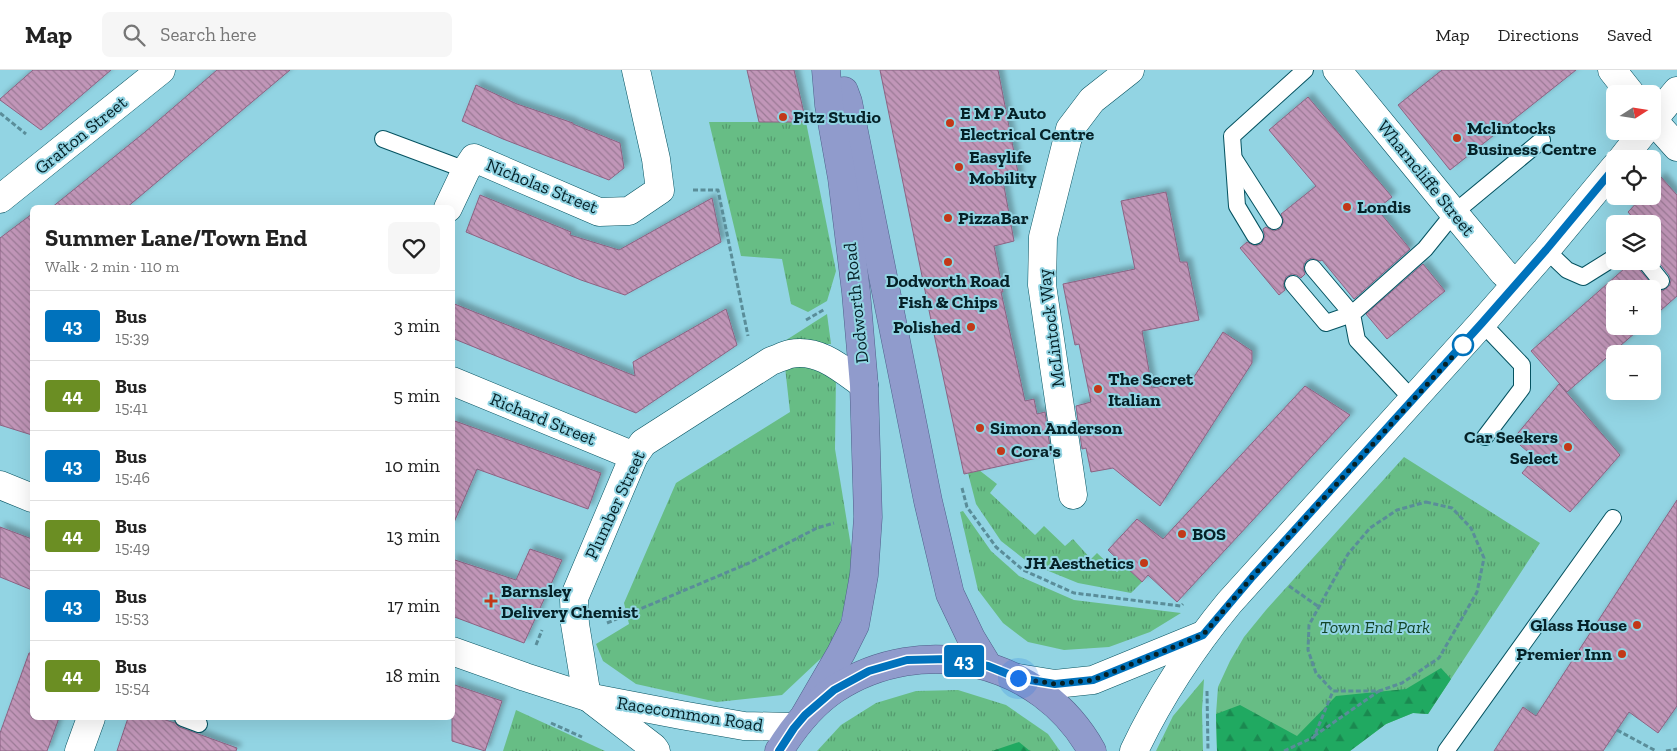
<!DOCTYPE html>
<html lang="en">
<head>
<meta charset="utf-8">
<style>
	body { margin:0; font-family:"Zilla Slab",serif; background:#f6f6f6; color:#222; height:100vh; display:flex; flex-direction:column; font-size:19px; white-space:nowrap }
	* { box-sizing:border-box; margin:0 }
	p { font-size:16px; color:#767676 }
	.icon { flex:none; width:28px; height:28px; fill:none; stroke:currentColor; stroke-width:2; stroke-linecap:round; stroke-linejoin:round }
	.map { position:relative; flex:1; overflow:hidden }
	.side { position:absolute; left:30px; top:135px; width:425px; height:515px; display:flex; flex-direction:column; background:#fff; border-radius:8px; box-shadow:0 5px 20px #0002 }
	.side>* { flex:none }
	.badge { padding:0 10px; border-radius:4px; font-size:18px; line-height:32px }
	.needle { width:32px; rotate:78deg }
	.tools { position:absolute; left:1606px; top:15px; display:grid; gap:10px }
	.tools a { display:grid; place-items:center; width:55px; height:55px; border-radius:8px; background:#fff; box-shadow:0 5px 20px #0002; font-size:25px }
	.you { position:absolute; width:25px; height:25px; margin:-12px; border:4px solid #fff; border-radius:50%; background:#1a73e8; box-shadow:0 0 0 8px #1a73e833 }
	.map>.badge { position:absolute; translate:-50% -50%; box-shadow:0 0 0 2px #fff }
	.round { display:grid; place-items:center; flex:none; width:52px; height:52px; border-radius:8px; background:#f6f6f6 }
	.overview { display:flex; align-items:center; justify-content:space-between; height:85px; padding:0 15px }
	h1 { font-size:24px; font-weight:700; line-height:38px }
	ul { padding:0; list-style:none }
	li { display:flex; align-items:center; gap:15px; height:70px; padding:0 15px; border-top:1px solid #e0e0e0 }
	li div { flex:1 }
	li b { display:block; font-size:19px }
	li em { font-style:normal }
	li .badge { min-width:55px; font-weight:700; text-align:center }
	header { display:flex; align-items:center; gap:30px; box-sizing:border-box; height:70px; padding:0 25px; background:#fff; border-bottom:1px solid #e0e0e0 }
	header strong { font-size:24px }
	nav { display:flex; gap:28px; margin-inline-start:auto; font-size:18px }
	.search { width:350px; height:45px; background:#f6f6f6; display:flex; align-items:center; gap:12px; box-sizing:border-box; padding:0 18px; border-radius:8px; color:#767676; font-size:19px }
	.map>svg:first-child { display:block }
	.grass { fill:url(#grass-tufts) }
	.forest { fill:url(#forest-firs) }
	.building { fill:url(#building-back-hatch); stroke:#8c6383; filter:url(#shadow) }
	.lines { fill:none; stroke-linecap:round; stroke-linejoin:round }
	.service-casing { stroke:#055260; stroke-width:18 }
	.minor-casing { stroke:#055260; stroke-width:29 }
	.tertiary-casing { stroke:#055260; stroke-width:29 }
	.trunk-casing { stroke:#4e608a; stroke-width:29 }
	.path { stroke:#5a8d99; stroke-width:3; stroke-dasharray:5 2.5; stroke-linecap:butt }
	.service { stroke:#fff; stroke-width:16 }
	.minor { stroke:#fff; stroke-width:28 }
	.tertiary { stroke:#fff; stroke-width:28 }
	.trunk { stroke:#909bcc; stroke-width:28 }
	.line-casing { stroke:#fff; stroke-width:11 }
	.line { stroke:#0072bc; stroke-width:8 }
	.walk { stroke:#052127; stroke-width:5; stroke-dasharray:0 9 }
	.poi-dot { fill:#c23818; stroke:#92d4e3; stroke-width:2 }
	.stop-dot { fill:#fff; stroke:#0072bc; stroke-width:2.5 }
	.labels { text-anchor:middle; stroke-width:4; stroke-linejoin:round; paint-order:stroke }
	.poi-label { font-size:18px; font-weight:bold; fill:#052127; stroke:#92d4e3; text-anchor:start }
	.street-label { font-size:18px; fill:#052127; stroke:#92d4e3 }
	.park-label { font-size:18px; font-style:italic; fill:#134528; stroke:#92d4e3 }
</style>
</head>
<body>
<header>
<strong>Map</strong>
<div class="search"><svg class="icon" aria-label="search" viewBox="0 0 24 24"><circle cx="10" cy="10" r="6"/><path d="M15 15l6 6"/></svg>Search here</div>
<nav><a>Map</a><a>Directions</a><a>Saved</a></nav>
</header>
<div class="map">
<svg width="1677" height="681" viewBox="0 0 1677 681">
	<defs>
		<pattern id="grass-tufts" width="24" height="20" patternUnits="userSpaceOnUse" patternTransform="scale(1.25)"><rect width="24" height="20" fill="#67bd85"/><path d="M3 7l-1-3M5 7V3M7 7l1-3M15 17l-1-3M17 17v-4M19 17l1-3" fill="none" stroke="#53996d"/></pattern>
		<pattern id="forest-firs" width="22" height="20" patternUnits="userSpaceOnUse" patternTransform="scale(1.25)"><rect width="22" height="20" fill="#20a961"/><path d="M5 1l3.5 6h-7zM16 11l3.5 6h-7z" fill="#1a8950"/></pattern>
		<pattern id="building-back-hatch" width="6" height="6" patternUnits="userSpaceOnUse" patternTransform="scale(1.25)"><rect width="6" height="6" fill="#c196b8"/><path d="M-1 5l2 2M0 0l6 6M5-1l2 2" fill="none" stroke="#9b7a96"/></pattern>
		<filter id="shadow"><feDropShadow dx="4.5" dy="-4.5" stdDeviation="2.5" flood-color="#0004"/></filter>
	</defs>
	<rect width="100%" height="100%" fill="#92d4e3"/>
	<g class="grass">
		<polygon points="709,52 806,52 836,201 827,231 808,242 791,234 782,189 741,186"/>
		<polygon points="827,244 831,274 780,274"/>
		<polygon points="800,292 836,307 835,379 855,501 833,577 782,625 717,632 636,614 603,591 596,574 629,554 624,533 676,413 790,342 785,297"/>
		<polygon points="1404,387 1540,473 1428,644 1413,643 1386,654 1350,681 1217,681 1216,644 1218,617 1230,591 1244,567 1266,540"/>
		<polygon points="979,400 997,414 990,423 1035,465 1044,456 1065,476 1073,469 1091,489 1097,483 1117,502 1124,495 1142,512 1131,523 1078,513 1029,493 1001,471 976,434 968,403"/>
		<polygon points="963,441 991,481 1019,506 1074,530 1181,543 1150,562 1109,577 1064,580 1028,572 1003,553 978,520 960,442"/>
		<polygon points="1204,609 1202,640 1203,681 1156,681 1173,646"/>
		<polygon points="958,620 1006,635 1048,664 1060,681 817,681 841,655 876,633 916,621"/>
		<polygon points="516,640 605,681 503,681"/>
	</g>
	<g class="forest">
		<polygon points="1441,598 1451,609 1428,644 1413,643 1386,654 1350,681 1217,681 1216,644 1240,635 1297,666 1336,626 1406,619"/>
		<polygon points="1019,672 1030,681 992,681"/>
	</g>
	<g class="building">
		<polygon points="33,0 111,0 41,60 0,30 0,29"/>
		<polygon points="217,0 290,0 126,138 51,138 145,62"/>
		<polygon points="747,0 794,0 806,52 759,52"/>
		<polygon points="880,0 998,0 1019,108 1003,111 1014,171 994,176 1003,222 1001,222 1025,331 1034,329 1037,344 1045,342 1051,385 964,404 931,250"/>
		<polygon points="1442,0 1576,0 1450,100 1398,35"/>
		<polygon points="476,15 517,34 573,53 573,54 620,73 624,98 609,110 503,69 462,51"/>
		<polygon points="1308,27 1392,127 1377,139 1410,179 1354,229 1322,190 1320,191 1312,188 1307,190 1304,194 1303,199 1305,204 1301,208 1297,205 1292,204 1286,207 1283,215 1285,220 1279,225 1240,178 1247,172 1255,176 1261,174 1265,166 1263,159 1266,157 1274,161 1280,159 1284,151 1281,144 1316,116 1269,60"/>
		<polygon points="1661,107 1677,125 1677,226 1652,248 1652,219 1615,219 1615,256 1643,256 1567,322 1531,281 1633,191 1635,191 1637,197 1657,220 1663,221 1670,215 1671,210 1669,205 1652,184 1652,174 1654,172 1652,170 1652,154 1638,154 1628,142 1643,126 1652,126 1652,116"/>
		<polygon points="1166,122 1180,192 1187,192 1199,250 1142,261 1152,318 1192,310 1223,262 1252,281 1252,293 1160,436 1113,398 1091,402 1086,378 1082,379 1076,336 1091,332 1079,274 1075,275 1063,214 1135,199 1121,131"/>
		<polygon points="480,125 571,162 570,165 619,180 712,128 721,172 625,225 581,210 466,162"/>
		<polygon points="32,144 32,365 0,355 0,168"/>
		<polygon points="1423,194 1445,221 1387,269 1366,244"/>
		<polygon points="452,233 635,306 633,292 726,239 737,275 636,343 452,268"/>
		<polygon points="1559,314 1620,385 1570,442 1522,403 1535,388 1513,369"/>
		<polygon points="1305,316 1350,345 1177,532 1148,505 1142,512 1108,480 1137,449 1163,469"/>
		<polygon points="452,350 601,403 588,439 477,399 452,457"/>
		<polygon points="1677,430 1677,636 1658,663 1629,642 1603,681 1494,681 1523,637 1536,646"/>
		<polygon points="0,457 32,469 32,520 0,507"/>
		<polygon points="530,479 562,490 524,573 452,546 452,489 516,510"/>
		<polygon points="29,583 32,583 32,648 59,648 47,681 0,681 0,663"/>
		<polygon points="452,614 502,631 485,681 452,671"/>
		<polygon points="128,648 159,648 175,653 179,657 237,678 236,681 117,681"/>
	</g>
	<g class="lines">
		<g class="service-casing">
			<g id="service">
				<polyline points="383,69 466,100"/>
				<polyline points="1235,90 1274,151"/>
				<polyline points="1255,166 1237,136 1232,66 1305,0"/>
				<polyline points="1546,180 1567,200 1583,207 1615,187"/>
				<polyline points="1645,191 1661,211"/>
				<polyline points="1293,214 1326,253 1352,244 1313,198"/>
				<polyline points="1482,253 1522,295 1522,318 1485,367"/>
				<polyline points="1413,330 1357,270 1352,244 1425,179 1454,143 1542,70"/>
				<polyline points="183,648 199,654"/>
				<polyline points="1446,681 1613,448"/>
			</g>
		</g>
		<g class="minor-casing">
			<g id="minor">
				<polyline points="1337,0 1454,143 1503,202 1516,214"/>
				<polyline points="1612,0 1631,24"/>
				<polyline points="1652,49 1677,77"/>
				<polyline points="0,129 161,0"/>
				<polyline points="448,138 466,100 474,88 599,142 629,141 660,120 656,89 636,0"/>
				<polyline points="452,311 634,386"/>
				<polyline points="1073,425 1042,215 1043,167 1070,59 1092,30 1130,0"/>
				<path d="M587,627L575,554L574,528L634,386L643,373L771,291C777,289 783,286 790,284C819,278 842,299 864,315"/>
				<polyline points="79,681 91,648"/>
			</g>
		</g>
		<g class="tertiary-casing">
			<g id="tertiary">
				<polyline points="1652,51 1677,21"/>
				<polyline points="1622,89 1644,61"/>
				<polyline points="0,415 32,428"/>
				<polyline points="452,581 525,607 587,627 681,645 744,656 794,657"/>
				<polyline points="1018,608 1055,614 1093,610 1203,565"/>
				<polyline points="593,631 653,677 656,681"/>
				<path d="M1134,681C1159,628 1192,578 1229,533L1482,253L1546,180L1615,97"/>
			</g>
		</g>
		<g class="trunk-casing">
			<g id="trunk">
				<polyline points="844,21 848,32 928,431 950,524 971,568 988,596"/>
				<polyline points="805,645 841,583 855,555 864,505 868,447 864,315 856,222 842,108 829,35 826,0"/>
				<path d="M779,681C794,657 811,635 835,619C923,562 1041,589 1092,681"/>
			</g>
		</g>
		<g class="path">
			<polyline points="0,43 26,64"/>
			<polyline points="693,120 718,120 748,266"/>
			<polyline points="806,250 825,239"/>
			<polyline points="962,418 967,437 996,477 1023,500 1074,523 1181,536 1183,534"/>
			<polygon points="1426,432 1452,438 1471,458 1484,488 1477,522 1439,588 1402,613 1379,621 1333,621 1316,603 1308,580 1309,555 1348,484 1370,458 1397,440"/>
			<polyline points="1289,516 1319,537"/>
			<polyline points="607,553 749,493 817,458 834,453"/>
			<polyline points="536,575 542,560"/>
			<polyline points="1207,621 1208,681"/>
			<polyline points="551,653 582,667"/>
			<polyline points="1617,660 1656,681"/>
			<polyline points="1314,666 1379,621"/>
			<polyline points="1284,681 1314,667 1333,621"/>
			<polyline points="1666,681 1677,679"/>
		</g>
		<use href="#service" class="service"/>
		<use href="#minor" class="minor"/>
		<use href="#tertiary" class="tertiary"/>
		<use href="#trunk" class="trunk"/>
	</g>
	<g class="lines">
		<g class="line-casing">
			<polyline id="line" points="779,681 794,658 805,645 834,620 869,601 907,590 948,589 988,596 1018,608 1055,614 1093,610 1203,565 1253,506 1482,253 1546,180 1615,97"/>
		</g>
		<use href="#line" class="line"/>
		<polyline class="walk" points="1018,608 1055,614 1093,610 1203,565 1253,506 1463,275"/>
	</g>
	<g class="poi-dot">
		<circle cx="783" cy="47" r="5"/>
		<circle cx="950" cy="53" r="5"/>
		<circle cx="1457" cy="68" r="5"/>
		<circle cx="959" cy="97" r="5"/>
		<circle cx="1347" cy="137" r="5"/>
		<circle cx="948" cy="148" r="5"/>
		<circle cx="948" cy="192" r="5"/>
		<circle cx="971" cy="257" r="5"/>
		<circle cx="1098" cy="319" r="5"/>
		<circle cx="980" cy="358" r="5"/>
		<circle cx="1568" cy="377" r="5"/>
		<circle cx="1001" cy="381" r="5"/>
		<circle cx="1182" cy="464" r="5"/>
		<circle cx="1144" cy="493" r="5"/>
		<path d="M488.5 523.5h5v5h5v5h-5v5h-5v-5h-5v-5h5z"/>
		<circle cx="1637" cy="555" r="5"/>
		<circle cx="1622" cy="584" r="5"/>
	</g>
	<circle class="stop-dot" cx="1463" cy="275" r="10"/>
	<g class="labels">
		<g class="poi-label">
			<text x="960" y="49">E M P Auto<tspan x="960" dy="21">Electrical Centre</tspan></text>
			<text x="793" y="53">Pitz Studio</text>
			<text x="1467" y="64">Mclintocks<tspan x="1467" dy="21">Business Centre</tspan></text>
			<text x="969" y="93">Easylife<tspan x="969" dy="21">Mobility</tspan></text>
			<text x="1357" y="143">Londis</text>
			<text x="958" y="154">PizzaBar</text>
			<text x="948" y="217" text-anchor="middle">Dodworth Road<tspan x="948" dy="21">Fish &amp; Chips</tspan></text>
			<text x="961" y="263" text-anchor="end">Polished</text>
			<text x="1108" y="315">The Secret<tspan x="1108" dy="21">Italian</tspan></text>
			<text x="990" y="364">Simon Anderson</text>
			<text x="1558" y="373" text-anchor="end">Car Seekers<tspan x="1558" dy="21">Select</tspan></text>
			<text x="1011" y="387">Cora's</text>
			<text x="1192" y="470">BOS</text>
			<text x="1134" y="499" text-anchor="end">JH Aesthetics</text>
			<text x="501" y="527">Barnsley<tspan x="501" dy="21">Delivery Chemist</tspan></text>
			<text x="1627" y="561" text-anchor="end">Glass House</text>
			<text x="1612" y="590" text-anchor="end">Premier Inn</text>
		</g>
		<g class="street-label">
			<text transform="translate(81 65) rotate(-39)" y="6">Grafton Street</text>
			<text transform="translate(1426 108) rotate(51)" y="6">Wharncliffe Street</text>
			<text transform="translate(542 116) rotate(22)" y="6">Nicholas Street</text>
			<text transform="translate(856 233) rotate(-96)" y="6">Dodworth Road</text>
			<text transform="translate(1051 258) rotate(-97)" y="6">McLintock Way</text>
			<text transform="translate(543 349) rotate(22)" y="6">Richard Street</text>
			<text transform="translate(615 435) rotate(-65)" y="6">Plumber Street</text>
			<text transform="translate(690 644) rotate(9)" y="6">Racecommon Road</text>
		</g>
		<g class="park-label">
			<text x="1375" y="563">Town End Park</text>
		</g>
	</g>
</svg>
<div class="tools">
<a><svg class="needle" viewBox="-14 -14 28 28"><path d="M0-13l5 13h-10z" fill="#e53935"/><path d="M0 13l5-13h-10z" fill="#767676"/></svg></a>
<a><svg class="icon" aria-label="locate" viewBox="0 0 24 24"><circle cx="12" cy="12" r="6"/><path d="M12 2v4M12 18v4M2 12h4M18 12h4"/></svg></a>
<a><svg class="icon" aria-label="layers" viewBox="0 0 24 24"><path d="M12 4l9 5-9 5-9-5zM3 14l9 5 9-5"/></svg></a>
<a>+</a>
<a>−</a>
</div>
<div class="you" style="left:1018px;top:608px"></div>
<b class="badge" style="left:964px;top:591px;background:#0072bc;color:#fff">43</b>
<section class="side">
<div class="overview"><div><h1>Summer Lane/Town End</h1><p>Walk · 2 min · 110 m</p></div><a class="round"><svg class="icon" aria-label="heart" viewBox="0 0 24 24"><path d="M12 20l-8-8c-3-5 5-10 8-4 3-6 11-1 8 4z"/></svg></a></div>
<ul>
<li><span class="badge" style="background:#0072bc;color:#fff">43</span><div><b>Bus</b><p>15:39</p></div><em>3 min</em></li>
<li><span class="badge" style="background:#6b8e23;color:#fff">44</span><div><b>Bus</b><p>15:41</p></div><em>5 min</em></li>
<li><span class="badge" style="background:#0072bc;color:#fff">43</span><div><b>Bus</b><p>15:46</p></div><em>10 min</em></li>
<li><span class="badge" style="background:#6b8e23;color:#fff">44</span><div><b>Bus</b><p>15:49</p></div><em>13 min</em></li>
<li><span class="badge" style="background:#0072bc;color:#fff">43</span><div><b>Bus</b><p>15:53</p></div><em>17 min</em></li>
<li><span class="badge" style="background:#6b8e23;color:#fff">44</span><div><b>Bus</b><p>15:54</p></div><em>18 min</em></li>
</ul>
</section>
</div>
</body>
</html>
